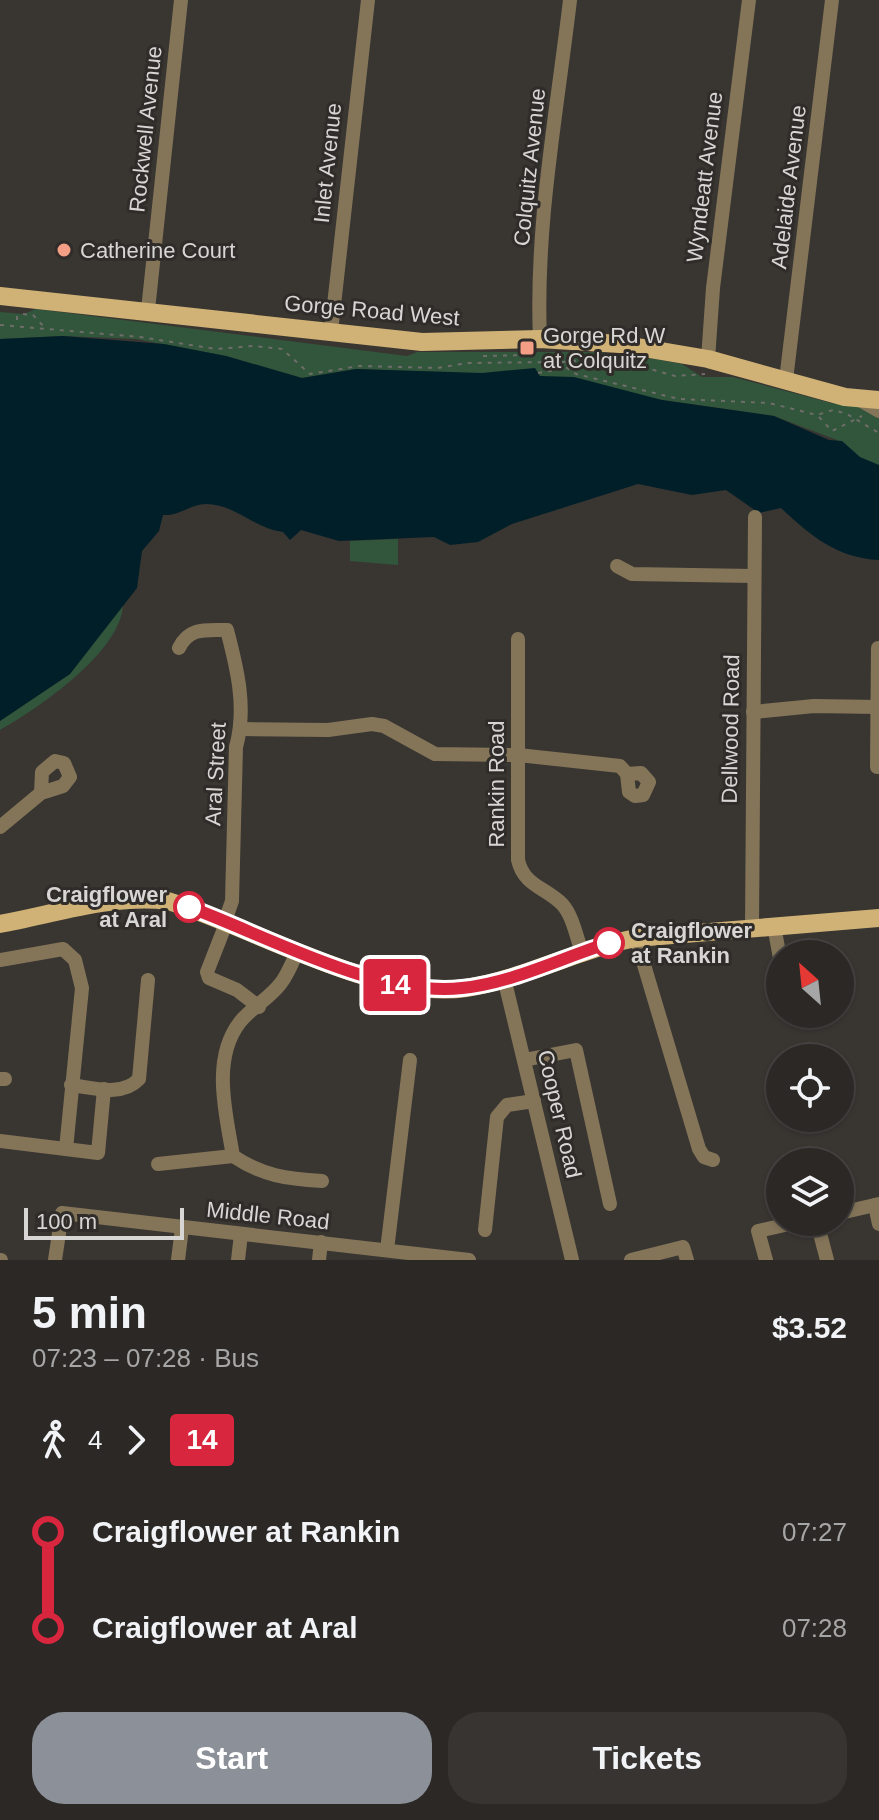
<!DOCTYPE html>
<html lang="en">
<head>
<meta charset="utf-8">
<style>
	body { margin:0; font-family:Helvetica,sans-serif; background:#373432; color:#f1f3f6; height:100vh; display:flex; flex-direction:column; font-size:30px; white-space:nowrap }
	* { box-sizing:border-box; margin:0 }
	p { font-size:26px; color:#a6a6a7 }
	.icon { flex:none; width:44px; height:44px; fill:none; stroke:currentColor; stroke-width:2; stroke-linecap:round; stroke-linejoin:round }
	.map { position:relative; height:1260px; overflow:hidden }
	.sheet { display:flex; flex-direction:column; background:#2b2826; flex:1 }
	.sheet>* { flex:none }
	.badge { padding:0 16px; border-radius:6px; font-size:28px; line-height:52px }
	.needle { width:52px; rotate:333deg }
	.buttons { position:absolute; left:766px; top:940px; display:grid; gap:16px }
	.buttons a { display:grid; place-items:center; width:88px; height:88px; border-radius:50%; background:#2b2826; box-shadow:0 2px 6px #0004,0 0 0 2px #474443; font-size:40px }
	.scale { position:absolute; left:24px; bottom:20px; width:160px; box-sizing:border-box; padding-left:8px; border:4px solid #d8d6d4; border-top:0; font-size:22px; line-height:28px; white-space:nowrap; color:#d8d6d4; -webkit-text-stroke:6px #2f2c29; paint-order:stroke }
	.map>.badge { position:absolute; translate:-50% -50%; box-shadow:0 0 0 4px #fff }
	.legs { display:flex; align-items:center; gap:12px; height:88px; padding:0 32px; font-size:26px }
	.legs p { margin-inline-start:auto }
	.headline { display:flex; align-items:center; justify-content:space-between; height:136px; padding:0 32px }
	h1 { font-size:44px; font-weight:700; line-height:60px }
	.button { display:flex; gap:16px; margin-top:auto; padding:16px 32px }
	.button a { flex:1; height:92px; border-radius:32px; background:#8c9099; color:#fff; font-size:32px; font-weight:700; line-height:92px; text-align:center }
	.button a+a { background:#373432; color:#f1f3f6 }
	ul { padding:0 32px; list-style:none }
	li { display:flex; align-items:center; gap:28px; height:96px; font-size:30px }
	li i { display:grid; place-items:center; width:12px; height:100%; margin:0 10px; background:currentColor }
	li i::after { content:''; width:20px; height:20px; margin:-10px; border:6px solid; border-radius:50%; background:#2b2826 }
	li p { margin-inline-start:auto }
	li:first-child i { background:linear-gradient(#0000 50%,currentColor 0) }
	li:last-child i { background:linear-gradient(currentColor 50%,#0000 0) }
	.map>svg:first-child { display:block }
	.green { fill:#31563c }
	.water { fill:#011f29 }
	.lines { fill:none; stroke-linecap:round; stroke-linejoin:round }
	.path { stroke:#6f6d69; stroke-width:2; stroke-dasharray:4 6; stroke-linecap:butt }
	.minor { stroke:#847559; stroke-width:14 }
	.major { stroke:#d1b276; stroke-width:18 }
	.line-1-casing { stroke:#fff; stroke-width:18 }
	.line-1 { stroke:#d7263d; stroke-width:12 }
	.poi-dot { fill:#f49e86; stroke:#2f2c29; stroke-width:3 }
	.stop-1-dot { fill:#fff; stroke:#d7263d; stroke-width:4 }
	.labels { text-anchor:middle; stroke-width:6; stroke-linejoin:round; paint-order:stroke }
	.street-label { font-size:22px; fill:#d8d6d4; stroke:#2f2c29 }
	.poi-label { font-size:22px; fill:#d8d6d4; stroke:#2f2c29; text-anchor:start }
	.stop-label { font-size:22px; font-weight:bold; fill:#d8d6d4; stroke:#2f2c29; text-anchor:end }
</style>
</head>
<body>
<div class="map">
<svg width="879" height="1260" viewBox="0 0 879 1260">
	<rect width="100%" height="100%" fill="#393632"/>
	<g class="green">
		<polygon points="36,309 407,356 417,352 597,352 650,358 682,364 702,377 733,377 831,403 879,407 879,469 862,465 837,440 774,416 662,400 540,376 356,369 302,378 226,356 136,339 63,336 0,339 0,312 24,314"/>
		<polygon points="398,539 398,565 350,561 350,541"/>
		<path d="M123,604C122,651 39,708 0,730V721L70,674Z"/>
	</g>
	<path class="water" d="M63,336L164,344L226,356L302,378L356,369L482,373L535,368L540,376L574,377L662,400L774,416L829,440L842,441L860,457L879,465V560C837,558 811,536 781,508L759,513L726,490L692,495L638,484L512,524L478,542L450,545L434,537L339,541L301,530L290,540L283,532C255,529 235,504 206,504C191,504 180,516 163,515L159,531L142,551L137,588L70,674L0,721V339Z"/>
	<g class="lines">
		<g class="path">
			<polyline points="23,314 33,315 45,328"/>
			<polyline points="17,316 17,324"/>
			<polyline points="0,325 140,337 216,349 253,346 282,349 310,374 359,366 438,368 467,363 558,362 576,374 679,399 769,403 817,415 833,410 847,414 879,433"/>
			<polyline points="483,356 529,355"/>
			<polyline points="614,359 675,376 705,374"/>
			<polyline points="562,362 607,358"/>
			<polyline points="538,373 568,368"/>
			<polyline points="819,417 832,431 862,416"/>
		</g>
		<g class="minor">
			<polyline points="148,310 181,0"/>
			<polyline points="331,332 368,0"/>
			<path d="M540,339C535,226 557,112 570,0"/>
			<polyline points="708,359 713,288 749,0"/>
			<polyline points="786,380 832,0"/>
			<polyline points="860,400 879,411"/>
			<polyline points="617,566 632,574 753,576"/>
			<path d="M518,639V860C524,886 545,887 562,904C573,916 576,936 582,952"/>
			<path d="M179,648C189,627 206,630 227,630C237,668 247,708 236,747L232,901L225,921"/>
			<polyline points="753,712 814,706 878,707"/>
			<polyline points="241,729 328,730 372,724 384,726 435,754 518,755 620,766 627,774 641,773 649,782 643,795 635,796 629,792 627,774"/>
			<polyline points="877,767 878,648"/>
			<polyline points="0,827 41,793 63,786 70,777 64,763 55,761 42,772 41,793"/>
			<polyline points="227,921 207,972 209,978 237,990 259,1007"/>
			<polyline points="774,926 780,958"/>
			<polyline points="752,928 755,517"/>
			<polyline points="636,938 699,1149 704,1157 713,1160"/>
			<path d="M298,950C293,961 288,974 281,983C270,998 251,1008 240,1022C211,1059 226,1114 233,1156C263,1176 287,1179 322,1181"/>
			<polyline points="0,960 63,949 75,960 82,988 66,1149"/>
			<polyline points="504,978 572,1260"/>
			<polyline points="524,1060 576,1050 610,1204"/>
			<polyline points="0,1079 5,1079"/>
			<path d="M71,1085C94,1088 122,1097 139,1079L148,980"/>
			<polyline points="0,1141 98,1153 104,1089"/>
			<polyline points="158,1164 233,1156"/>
			<polyline points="875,1205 879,1224"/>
			<polyline points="840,1213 879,1204"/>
			<polyline points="817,1222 827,1260"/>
			<polyline points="485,1230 497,1117 507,1105 534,1101"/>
			<polyline points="387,1250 410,1060"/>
			<polyline points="0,1260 1,1260"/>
			<polyline points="55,1260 62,1213 469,1260"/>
			<polyline points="178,1260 182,1228"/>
			<polyline points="238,1260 241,1234"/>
			<polyline points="319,1260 321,1242"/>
			<polyline points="631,1260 683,1247 687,1260"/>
			<polyline points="766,1260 758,1231 798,1222"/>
		</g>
		<g class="major">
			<polyline points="0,296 422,342 540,339 620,344 708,359 845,397 879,400"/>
			<path d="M0,924C55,914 113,894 168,901C255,928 377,1001 466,988C524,979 578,949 636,938L879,918"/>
		</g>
	</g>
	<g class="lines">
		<g class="line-1-casing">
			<path id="line-1" d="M189,907C270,937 376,997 462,988C512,983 561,958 609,943"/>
		</g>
		<use href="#line-1" class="line-1"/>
	</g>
	<g class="poi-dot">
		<circle cx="64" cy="250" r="8"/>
		<rect x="519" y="340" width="16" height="16" rx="4"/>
	</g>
	<g class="stop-1-dot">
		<circle cx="189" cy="907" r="14"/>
		<circle cx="609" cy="943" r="14"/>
	</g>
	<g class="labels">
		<g class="street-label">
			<text transform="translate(145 129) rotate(-84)" y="8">Rockwell Avenue</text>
			<text transform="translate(327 163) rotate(-84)" y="8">Inlet Avenue</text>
			<text transform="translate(529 167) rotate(-84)" y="8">Colquitz Avenue</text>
			<text transform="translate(704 177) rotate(-83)" y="8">Wyndeatt Avenue</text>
			<text transform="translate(788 187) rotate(-83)" y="8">Adelaide Avenue</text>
			<text transform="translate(372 310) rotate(5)" y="8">Gorge Road West</text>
			<text transform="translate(730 729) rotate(-89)" y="8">Dellwood Road</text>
			<text transform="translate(215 774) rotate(-87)" y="8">Aral Street</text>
			<text transform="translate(496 784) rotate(-90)" y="8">Rankin Road</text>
			<text transform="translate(560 1114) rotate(77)" y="8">Cooper Road</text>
			<text transform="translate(268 1215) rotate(6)" y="8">Middle Road</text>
		</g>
		<g class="poi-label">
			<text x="80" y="258">Catherine Court</text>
			<text x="543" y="343">Gorge Rd W<tspan x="543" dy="25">at Colquitz</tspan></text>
		</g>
		<g class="stop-label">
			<text x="167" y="902">Craigflower<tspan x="167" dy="25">at Aral</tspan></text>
			<text x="631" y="938" text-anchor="start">Craigflower<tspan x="631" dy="25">at Rankin</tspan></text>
		</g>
	</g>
</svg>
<div class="buttons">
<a><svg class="needle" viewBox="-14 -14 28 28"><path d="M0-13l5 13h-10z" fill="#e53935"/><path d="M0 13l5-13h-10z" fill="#a6a6a7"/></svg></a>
<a><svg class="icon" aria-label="locate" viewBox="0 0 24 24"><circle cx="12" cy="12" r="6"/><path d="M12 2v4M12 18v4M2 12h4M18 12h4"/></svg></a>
<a><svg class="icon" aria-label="layers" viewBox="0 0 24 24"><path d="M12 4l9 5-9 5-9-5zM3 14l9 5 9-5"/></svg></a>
</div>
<div class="scale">100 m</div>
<b class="badge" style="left:395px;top:985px;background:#d7263d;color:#fff">14</b>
</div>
<section class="sheet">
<div class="headline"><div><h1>5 min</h1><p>07:23 – 07:28 · Bus</p></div><b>$3.52</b></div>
<div class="legs"><svg class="icon" aria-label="walk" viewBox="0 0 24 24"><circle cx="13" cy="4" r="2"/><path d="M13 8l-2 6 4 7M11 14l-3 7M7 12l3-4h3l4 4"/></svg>4<svg class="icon" aria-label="forward" viewBox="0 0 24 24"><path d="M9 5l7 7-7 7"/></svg><b class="badge" style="background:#d7263d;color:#fff">14</b></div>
<ul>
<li><i style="color:#d7263d"></i><b>Craigflower at Rankin</b><p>07:27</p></li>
<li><i style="color:#d7263d"></i><b>Craigflower at Aral</b><p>07:28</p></li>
</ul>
<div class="button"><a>Start</a><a>Tickets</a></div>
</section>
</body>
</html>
